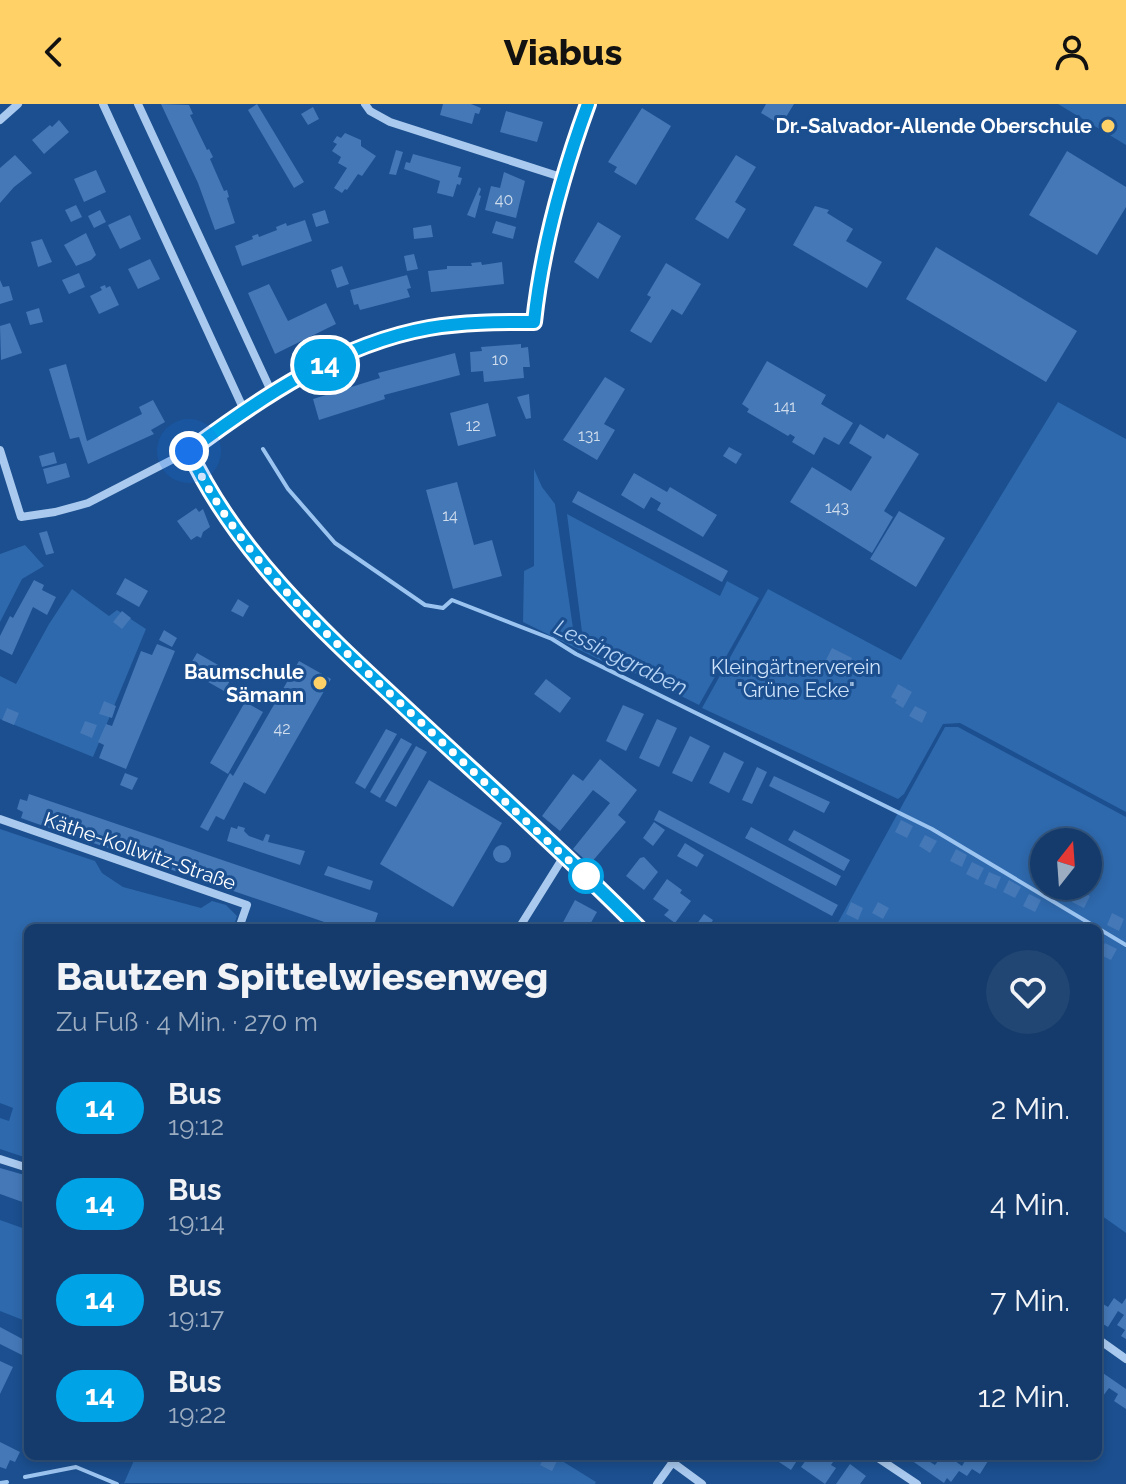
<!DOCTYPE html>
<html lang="de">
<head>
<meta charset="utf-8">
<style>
	body { margin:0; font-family:Raleway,sans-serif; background:#214673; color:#f1f3f6; height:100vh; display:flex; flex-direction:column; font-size:30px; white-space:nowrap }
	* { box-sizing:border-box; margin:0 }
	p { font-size:26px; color:#9dadc1 }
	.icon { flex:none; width:44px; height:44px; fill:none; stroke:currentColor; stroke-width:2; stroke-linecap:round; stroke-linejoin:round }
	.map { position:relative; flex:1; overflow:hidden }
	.side { position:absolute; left:24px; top:820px; width:1078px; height:536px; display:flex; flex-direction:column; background:#143b6b; border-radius:12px; box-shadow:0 4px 12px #0003,0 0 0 2px #33557e }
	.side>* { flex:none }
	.badge { padding:0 16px; border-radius:26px; font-size:28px; line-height:52px }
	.needle { width:52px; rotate:17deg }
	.controls { position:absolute; left:1030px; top:724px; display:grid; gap:16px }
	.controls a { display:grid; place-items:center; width:72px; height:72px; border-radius:50%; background:#143b6b; box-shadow:0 4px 12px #0003,0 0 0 2px #33557e; font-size:40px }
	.you { position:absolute; width:40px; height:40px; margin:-20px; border:6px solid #fff; border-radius:50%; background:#1a73e8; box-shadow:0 0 0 12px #1a73e833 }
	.map>.badge { position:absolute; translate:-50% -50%; box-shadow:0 0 0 4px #fff }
	.round { display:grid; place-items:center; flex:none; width:84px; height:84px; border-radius:42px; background:#214673 }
	.overview { display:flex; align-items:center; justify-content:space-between; height:136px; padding:0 32px }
	h1 { font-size:38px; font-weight:800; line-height:60px }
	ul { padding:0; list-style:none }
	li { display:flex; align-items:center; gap:24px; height:96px; padding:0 32px }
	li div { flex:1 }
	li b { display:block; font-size:30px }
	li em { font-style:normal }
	li .badge { min-width:88px; font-weight:700; text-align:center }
	header { display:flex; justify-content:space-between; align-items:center; height:104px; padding:0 32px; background:#ffd166; color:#111; font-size:36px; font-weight:800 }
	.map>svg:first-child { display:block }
	.green { fill:#2e69ad; fill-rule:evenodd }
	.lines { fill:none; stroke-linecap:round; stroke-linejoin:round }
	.stream { stroke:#9cc4f0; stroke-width:4 }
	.building { fill:#4478b7 }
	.minor { stroke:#a9c9ee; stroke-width:8 }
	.line-casing { stroke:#fff; stroke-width:18 }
	.line { stroke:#00a3e6; stroke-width:12 }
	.walk { stroke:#fff; stroke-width:8; stroke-dasharray:0 14.4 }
	.poi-dot { fill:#ffd166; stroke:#1b4f8f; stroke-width:3 }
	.stop-dot { fill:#fff; stroke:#00a3e6; stroke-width:4 }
	.labels { text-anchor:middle; stroke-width:6; stroke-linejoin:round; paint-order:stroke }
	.number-label { font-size:16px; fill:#d0dded }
	.poi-label { font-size:20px; font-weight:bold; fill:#fff; stroke:#1b4f8f; text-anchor:end }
	.park-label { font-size:20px; fill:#cfe3fa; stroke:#1b4f8f }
	.street-label { font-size:20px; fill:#fff; stroke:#1b4f8f }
	.water-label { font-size:22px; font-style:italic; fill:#b5d3f5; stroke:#1b4f8f }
</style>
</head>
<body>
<header><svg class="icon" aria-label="back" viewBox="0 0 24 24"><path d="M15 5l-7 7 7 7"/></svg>Viabus<svg class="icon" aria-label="person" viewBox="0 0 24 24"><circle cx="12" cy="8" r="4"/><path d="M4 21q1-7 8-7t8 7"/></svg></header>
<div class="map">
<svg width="1126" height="1380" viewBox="0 0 1126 1380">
	<rect width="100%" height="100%" fill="#1b4f8f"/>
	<g class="green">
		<polygon points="1058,0 1126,0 1126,41"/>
		<polygon points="1058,298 1126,335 1126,708 960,619 943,620 904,690 898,695 702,604 768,485 901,556"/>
		<polygon points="534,365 542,383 555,400 574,531 604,558 523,518 524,467 534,462"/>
		<polygon points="567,410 720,492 727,477 759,494 699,601 613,558 582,528"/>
		<polygon points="25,441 44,462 22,475 0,518 0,450"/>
		<polygon points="72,485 109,512 117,506 146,525 93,653 0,615 0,572 16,580 49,520"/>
		<path d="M945,623H958L1126,713V1129L1098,1109V824H835ZM1044,738H1088V782H1044Z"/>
		<polygon points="0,725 95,757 102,769 123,783 201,804 212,797 226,801 237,812 233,824 28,824 28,1011 23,1026 28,1028 28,1052 24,1053 0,1045 0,1014 9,1017 13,1004 0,999"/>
		<polygon points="0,1116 28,1126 28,1218 0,1207"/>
		<polygon points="136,1352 554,1352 596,1378 595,1380 124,1379"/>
	</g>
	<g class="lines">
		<g class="stream">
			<polyline points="263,345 288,385 335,439 425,501 443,504 452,496 552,535 576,550 932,725 1126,841"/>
			<polyline points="25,1373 76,1363 117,1380"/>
			<polyline points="0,1379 7,1378"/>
		</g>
	</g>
	<g class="building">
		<polygon points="161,0 189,1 193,10 190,11 207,46 209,45 213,53 210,55 224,87 227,86 229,93 227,94 235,119 215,126 198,79"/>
		<polygon points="257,0 304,78 294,84 248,6"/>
		<polygon points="443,0 471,0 481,4 479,10 475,9 472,20 440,11"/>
		<polygon points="766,0 794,0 781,21 761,9"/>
		<polygon points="313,3 319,15 308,21 301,10"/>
		<polygon points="642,4 671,22 636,81 614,68 617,63 608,58"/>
		<polygon points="506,7 543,18 537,38 500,28"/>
		<polygon points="59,16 69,28 44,50 32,36 50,21 52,23"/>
		<polygon points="345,29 361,36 361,42 376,52 362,72 358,70 347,86 345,85 342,89 334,84 347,64 338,59 341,53 332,47 337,40 333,38 337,32 341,34"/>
		<polygon points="396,46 403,48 396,71 389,70"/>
		<polygon points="1067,47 1126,83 1126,103 1097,151 1029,111"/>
		<polygon points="413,50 461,63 458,73 462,74 460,81 457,80 453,93 437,89 440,77 404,65 406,58 410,59"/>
		<polygon points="15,51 32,69 14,83 0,99 0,64"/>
		<polygon points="736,51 756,63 735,98 746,105 728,135 695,115"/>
		<polygon points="96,66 106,88 84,98 74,75"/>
		<polygon points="504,68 525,77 516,114 485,106 491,82 500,84"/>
		<polygon points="479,83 481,85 479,91 481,92 475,114 467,111"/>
		<polygon points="76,101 82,113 71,118 65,106"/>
		<polygon points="815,102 829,106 827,109 853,125 846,137 882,158 867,184 793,141"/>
		<polygon points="100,106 106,118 94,124 88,112"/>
		<polygon points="325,106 329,119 316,123 312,110"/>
		<polygon points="130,111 141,135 120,145 108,121"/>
		<polygon points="305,116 312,137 242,162 235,142 253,135 252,132 258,130 259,133 277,126 276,123 286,119 287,122"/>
		<polygon points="496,117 516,123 513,135 492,129"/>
		<polygon points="598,118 621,132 598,175 574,158"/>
		<polygon points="431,121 433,133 414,135 413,124"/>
		<polygon points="86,129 96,151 91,156 76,162 64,141"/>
		<polygon points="42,135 52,158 38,163 31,138"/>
		<polygon points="936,143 1077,227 1046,278 906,195"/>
		<polygon points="414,150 418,165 407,167 404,152"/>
		<polygon points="150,155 160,175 138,185 128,165"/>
		<polygon points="481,158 482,161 502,158 504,180 431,188 428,167 447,165 447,162 472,162 471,159"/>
		<polygon points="666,159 701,180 682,211 672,205 651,239 630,227 651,193 647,191"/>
		<polygon points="342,162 349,180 337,184 331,166"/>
		<polygon points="79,169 85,183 69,190 62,176"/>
		<polygon points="407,171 411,184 407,185 410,193 360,206 358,200 354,201 350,186"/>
		<polygon points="0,176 3,183 9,182 13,196 0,200"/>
		<polygon points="269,180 288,217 326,199 336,220 275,250 248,189"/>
		<polygon points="105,181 106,184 110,182 119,201 99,210 90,192 102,186 100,183"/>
		<polygon points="39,204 43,218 30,221 26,208"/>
		<polygon points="10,219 22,249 1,256 0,222"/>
		<polygon points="521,240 521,244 528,243 530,263 523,263 524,274 484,278 483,267 471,268 470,248 482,247 481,243"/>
		<polygon points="455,249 460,271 384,291 385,295 319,316 313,295 380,274 378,269"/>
		<polygon points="767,257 826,291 821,300 853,319 839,341 824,333 814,351 792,338 795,333 790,330 788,332 747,308 749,305 742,300"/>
		<polygon points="66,260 87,337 142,310 139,303 153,296 165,318 151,326 154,330 88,360 79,333 70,335 49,265"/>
		<polygon points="605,273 625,285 604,320 615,326 597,356 563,336"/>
		<polygon points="529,290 531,314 526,315 517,293"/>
		<polygon points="488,299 496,332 458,342 450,309"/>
		<polygon points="860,320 884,335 887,330 919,350 884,407 893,413 872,449 790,398 812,363 851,387 872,353 849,339"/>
		<polygon points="729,343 742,350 736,360 723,352"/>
		<polygon points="54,348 57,359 42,363 39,352"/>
		<polygon points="66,359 70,373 47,380 43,365"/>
		<polygon points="634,369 667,388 670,383 717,411 703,433 657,406 661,399 651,393 644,405 621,391"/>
		<polygon points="457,378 474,441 492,436 502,472 453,485 426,386"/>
		<polygon points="578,387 728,467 722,478 572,398"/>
		<polygon points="196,404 199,408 203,405 210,423 203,428 201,434 197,432 191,436 177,417"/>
		<polygon points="899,407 945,434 916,483 870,455"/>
		<polygon points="47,427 54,449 46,451 39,429"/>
		<polygon points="125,474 148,487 139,503 116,490"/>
		<polygon points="34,476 44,481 42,486 56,493 47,511 33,503 12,551 0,545 0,532 10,512 13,514"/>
		<polygon points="238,495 249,502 243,513 231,507"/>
		<polygon points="122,507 131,514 122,525 113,518"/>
		<polygon points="164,526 177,534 172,543 159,536"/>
		<polygon points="157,540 175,547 126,665 99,654 104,641 98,638 106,620 112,622 141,547 152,551"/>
		<polygon points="832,544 852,554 845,567 826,556"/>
		<polygon points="197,549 234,570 224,587 187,566"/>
		<polygon points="299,557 331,575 265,690 244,678 224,716 216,712 208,727 200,723 230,669 233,672"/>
		<polygon points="546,575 571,594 560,609 534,590"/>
		<polygon points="898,580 912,588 903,604 895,599 897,596 891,593"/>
		<polygon points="104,597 116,602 112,614 99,610"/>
		<polygon points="245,598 263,608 228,670 210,659"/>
		<polygon points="623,601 644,610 626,647 606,637"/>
		<polygon points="915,602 927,608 922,619 909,612"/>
		<polygon points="7,604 19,609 14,621 2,616"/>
		<polygon points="657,615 677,624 659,663 639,654"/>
		<polygon points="85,617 97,621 92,634 80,629"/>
		<polygon points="386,625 397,630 365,685 355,679"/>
		<polygon points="690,632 710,642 692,678 672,669"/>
		<polygon points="401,634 412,640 380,694 370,688"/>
		<polygon points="416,642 427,648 396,703 385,697"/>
		<polygon points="724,648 744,658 729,689 709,679"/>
		<polygon points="600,655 637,686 618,711 626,718 590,760 573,745 610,699 593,686 560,727 542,712 573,670 583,677"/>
		<polygon points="757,663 767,668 752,700 742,696"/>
		<polygon points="125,669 138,674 132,686 120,681"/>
		<polygon points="774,672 830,698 824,709 769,682"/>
		<polygon points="429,676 502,719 453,803 380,760"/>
		<polygon points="29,690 378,809 373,824 346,824 333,821 32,718 21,714 23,708 17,705 20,695 27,697"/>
		<polygon points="659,706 838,801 832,812 654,716"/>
		<polygon points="901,716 913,722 907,734 895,728"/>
		<polygon points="654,718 665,726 653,742 643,734"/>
		<polygon points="238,722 245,724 244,727 249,732 263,737 266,730 270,731 268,738 305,747 300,761 227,737 231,723 237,725"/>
		<polygon points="751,723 841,772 836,782 745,734"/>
		<polygon points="794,726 850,756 844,767 788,736"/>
		<polygon points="925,731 937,737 930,749 919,742"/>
		<polygon points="685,739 704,751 697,763 677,752"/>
		<circle cx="502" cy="750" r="9"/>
		<polygon points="956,745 967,751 962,763 950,757"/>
		<polygon points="644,753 658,768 644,786 626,772 640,754"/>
		<polygon points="972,758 984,764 978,776 966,770"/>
		<polygon points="328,762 373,777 370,786 324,771"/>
		<polygon points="989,768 1001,773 996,785 984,780"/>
		<polygon points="667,775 682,786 680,789 691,797 675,819 664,811 669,806 653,795"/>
		<polygon points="1009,776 1021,783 1015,794 1003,788"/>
		<polygon points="1078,786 1090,792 1084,804 1072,798"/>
		<polygon points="1029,790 1041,796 1035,808 1023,802"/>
		<polygon points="575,796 597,808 588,824 560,824"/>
		<polygon points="851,798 863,804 858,816 846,810"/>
		<polygon points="878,798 889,804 883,815 872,809"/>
		<polygon points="1112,809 1124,815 1119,827 1107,821"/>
		<polygon points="704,810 713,816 711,819 717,824 694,824"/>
		<polygon points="1105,839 1117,845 1111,856 1099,850"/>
		<polygon points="0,1064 28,1072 28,1100 0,1090"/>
		<polygon points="1114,1194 1122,1200 1126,1194 1126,1235 1121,1232 1125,1226 1117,1221 1124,1211 1118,1207 1108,1223 1098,1217 1098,1197 1108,1203"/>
		<polygon points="0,1223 28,1238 28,1254 0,1240"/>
		<polygon points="0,1257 13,1263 0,1290"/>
		<polygon points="1100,1267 1126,1285 1126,1305 1114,1297 1118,1290 1109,1284 1103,1292 1098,1288"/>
		<polygon points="0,1338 20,1348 15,1358 10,1356 6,1365 0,1363"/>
		<polygon points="545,1352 558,1355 552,1367 540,1361"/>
		<polygon points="770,1352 800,1352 791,1366"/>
		<polygon points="809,1352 837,1352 831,1361 836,1364 825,1380 801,1363"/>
		<polygon points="910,1352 930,1352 927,1356 935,1361 942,1352 948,1352 962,1362 968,1352 980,1352 988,1357 980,1370 972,1365 967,1372 959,1367 951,1378 947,1374 944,1379 908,1354"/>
		<polygon points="850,1360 866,1372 860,1380 836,1380"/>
	</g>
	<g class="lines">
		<g class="minor">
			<polyline points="103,0 244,306"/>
			<polyline points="138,0 272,289"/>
			<polyline points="365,0 370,7 390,18 564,74"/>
			<polyline points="0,16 18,0"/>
			<path d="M0,346L21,413L55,408L88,399L189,347L260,296L344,251L389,234L425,224L462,219L534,218C542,143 562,71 588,0"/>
			<path d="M189,347C227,430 293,495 356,559L639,824"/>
			<polyline points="0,715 247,801 239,824"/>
			<polyline points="519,824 564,752"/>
			<polyline points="0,1055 28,1064"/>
			<polyline points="1098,1235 1126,1255"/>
			<polyline points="875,1352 917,1380"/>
			<polyline points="672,1358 702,1380"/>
			<polyline points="657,1380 677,1352"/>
		</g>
	</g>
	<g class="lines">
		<g class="line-casing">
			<path id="line" d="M588,0C562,71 542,143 534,218C498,218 463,218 429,224C339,240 260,294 189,347C235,446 320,525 399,598C479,673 562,746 639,824"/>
		</g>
		<use href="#line" class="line"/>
		<path class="walk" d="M189,347C237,452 329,533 412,610C470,664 527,719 586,772"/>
	</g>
	<g class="poi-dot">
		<circle cx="1108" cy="22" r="8"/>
		<circle cx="320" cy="579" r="8"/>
	</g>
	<circle class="stop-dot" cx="586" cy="772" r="16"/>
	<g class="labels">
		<g class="number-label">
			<text x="504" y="101">40</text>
			<text x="500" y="261">10</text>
			<text x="785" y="308">141</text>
			<text x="473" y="327">12</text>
			<text x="589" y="337">131</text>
			<text x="837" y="409">143</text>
			<text x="450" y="417">14</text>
			<text x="282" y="630">42</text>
		</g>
		<g class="poi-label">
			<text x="1092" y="29">Dr.-Salvador-Allende Oberschule</text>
			<text x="304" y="575">Baumschule<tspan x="304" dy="23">Sämann</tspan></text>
		</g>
		<g class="park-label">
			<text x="796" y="570">Kleingärtnerverein<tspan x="796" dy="23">"Grüne Ecke"</tspan></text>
		</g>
		<g class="street-label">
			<text transform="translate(140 747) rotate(19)" y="7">Käthe-Kollwitz-Straße</text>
		</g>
		<g class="water-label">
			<text transform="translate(621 553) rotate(26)" y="8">Lessinggraben</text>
		</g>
	</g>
</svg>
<div class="controls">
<a><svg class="needle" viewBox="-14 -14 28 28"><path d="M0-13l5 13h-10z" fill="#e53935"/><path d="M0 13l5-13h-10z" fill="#9dadc1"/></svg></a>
</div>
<div class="you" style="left:189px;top:347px"></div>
<b class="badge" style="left:325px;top:261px;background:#00a3e6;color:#fff">14</b>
<section class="side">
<div class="overview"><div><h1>Bautzen Spittelwiesenweg</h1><p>Zu Fuß · 4 Min. · 270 m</p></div><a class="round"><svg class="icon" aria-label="heart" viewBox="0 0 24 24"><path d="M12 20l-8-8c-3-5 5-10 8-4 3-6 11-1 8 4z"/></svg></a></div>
<ul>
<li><span class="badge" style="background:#00a3e6;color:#fff">14</span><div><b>Bus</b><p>19:12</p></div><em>2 Min.</em></li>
<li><span class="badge" style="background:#00a3e6;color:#fff">14</span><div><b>Bus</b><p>19:14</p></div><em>4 Min.</em></li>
<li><span class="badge" style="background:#00a3e6;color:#fff">14</span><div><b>Bus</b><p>19:17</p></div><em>7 Min.</em></li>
<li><span class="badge" style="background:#00a3e6;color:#fff">14</span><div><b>Bus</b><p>19:22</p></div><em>12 Min.</em></li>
</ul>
</section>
</div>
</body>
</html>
